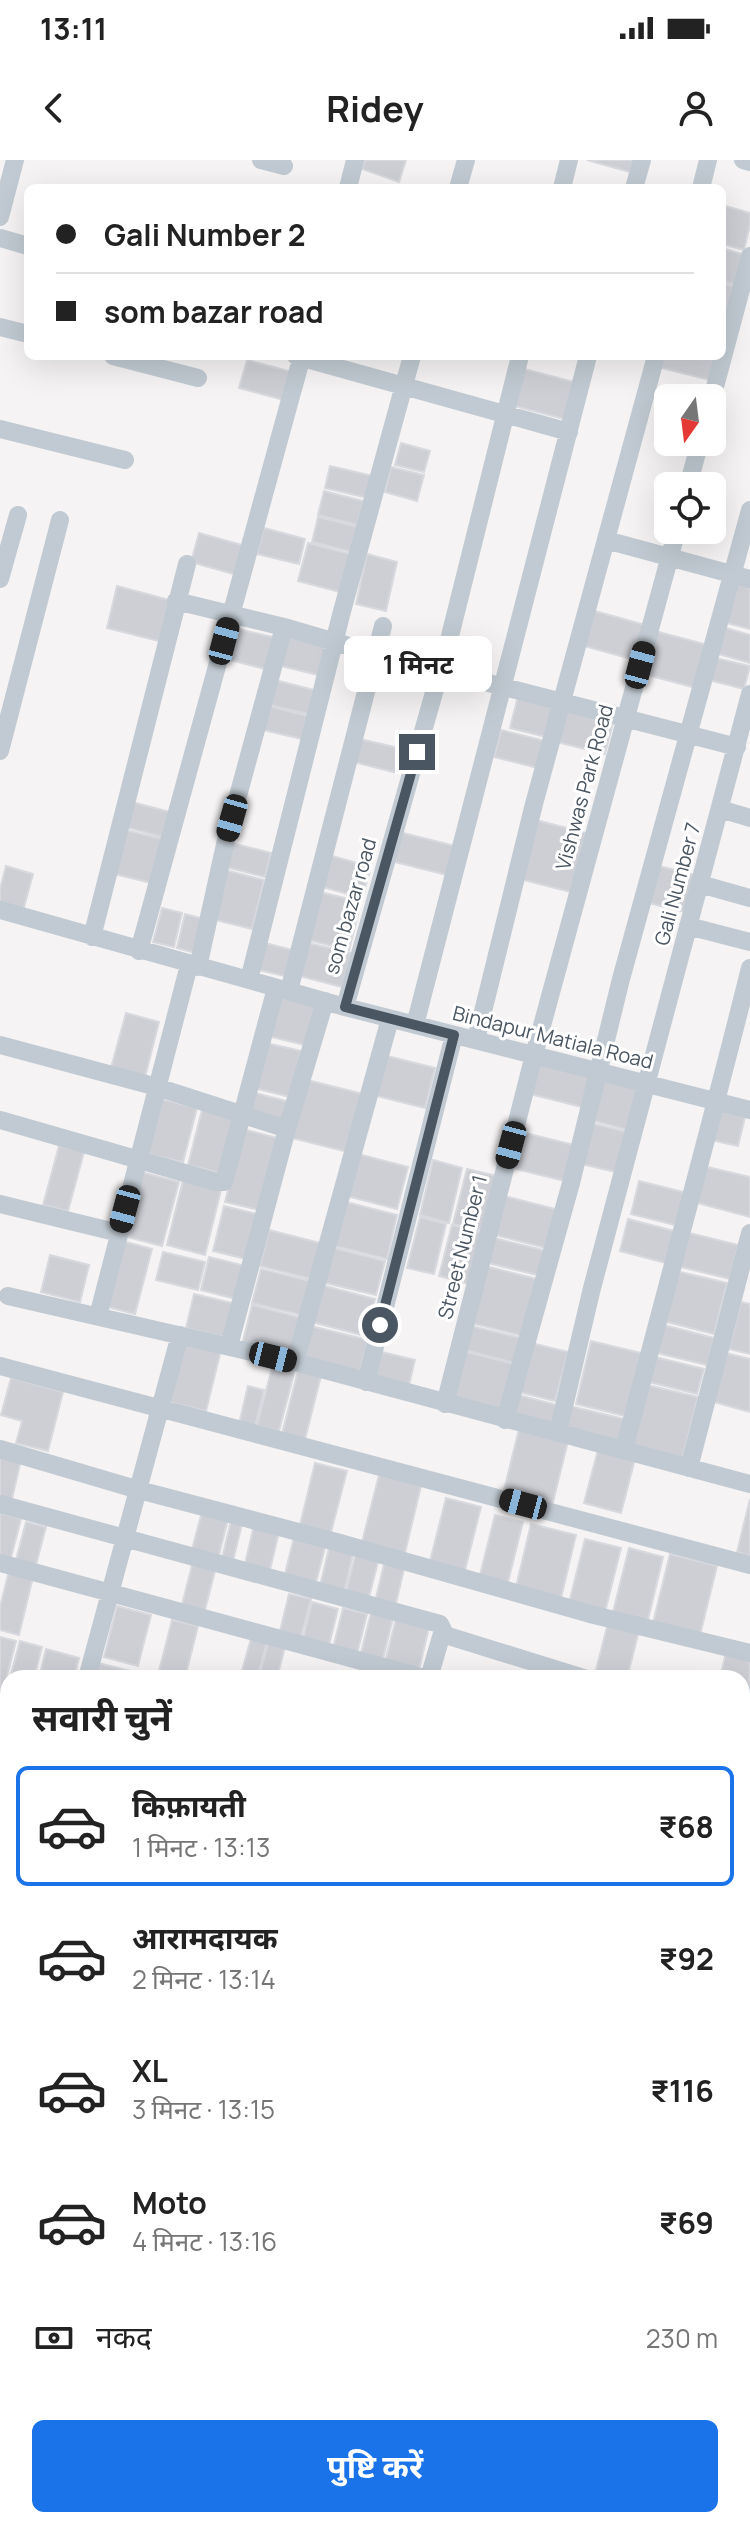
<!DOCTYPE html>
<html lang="hi">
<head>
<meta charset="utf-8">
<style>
  :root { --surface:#fff; --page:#f2f2f2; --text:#222; --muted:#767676; --line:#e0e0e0; --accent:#1a73e8 }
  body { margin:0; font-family:Manrope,"Noto Sans Devanagari",sans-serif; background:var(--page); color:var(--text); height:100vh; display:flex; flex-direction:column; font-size:30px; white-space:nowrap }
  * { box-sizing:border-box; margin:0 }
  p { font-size:26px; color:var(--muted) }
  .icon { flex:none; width:44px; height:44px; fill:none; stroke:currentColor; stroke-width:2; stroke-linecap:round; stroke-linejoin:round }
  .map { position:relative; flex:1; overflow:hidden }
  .side { position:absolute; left:0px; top:1510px; width:750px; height:858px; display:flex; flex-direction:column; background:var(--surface); border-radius:24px 24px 0 0; box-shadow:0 8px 32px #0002 }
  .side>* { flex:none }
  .banner { position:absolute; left:24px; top:24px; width:702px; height:176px; border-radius:12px; box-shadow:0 8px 32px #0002; display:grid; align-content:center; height:176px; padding:0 32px; background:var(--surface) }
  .needle { width:52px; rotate:194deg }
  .fabs { position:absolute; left:654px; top:224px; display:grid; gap:16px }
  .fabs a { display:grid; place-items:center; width:72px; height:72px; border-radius:12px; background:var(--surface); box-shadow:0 8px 32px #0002; font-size:40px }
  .end { position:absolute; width:36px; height:36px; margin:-18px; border:10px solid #4a5661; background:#fff; box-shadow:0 0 0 4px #fff }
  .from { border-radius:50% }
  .bubble { position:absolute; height:56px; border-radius:12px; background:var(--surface); box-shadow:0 8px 32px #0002; font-size:26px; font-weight:700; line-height:56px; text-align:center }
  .car { position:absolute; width:24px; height:48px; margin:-24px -12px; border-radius:10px; box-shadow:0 0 6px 2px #0007; background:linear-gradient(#222 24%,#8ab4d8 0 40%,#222 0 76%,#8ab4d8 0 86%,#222 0) }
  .banner b { display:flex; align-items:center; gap:28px; height:76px; font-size:30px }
  .banner b+b { border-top:2px solid var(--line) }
  .banner i { width:20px; height:20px; background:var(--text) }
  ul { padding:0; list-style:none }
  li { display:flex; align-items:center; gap:24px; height:120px; margin:0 16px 12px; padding:0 16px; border:4px solid transparent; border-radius:12px }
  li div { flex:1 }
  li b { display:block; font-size:30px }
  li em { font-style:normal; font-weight:700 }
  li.active { border-color:var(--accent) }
  li>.icon { width:72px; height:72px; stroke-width:1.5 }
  h2 { padding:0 32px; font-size:36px; line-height:96px }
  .pay { display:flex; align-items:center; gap:20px; height:88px; padding:0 32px; font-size:30px }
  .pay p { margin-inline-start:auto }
  .button { display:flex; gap:16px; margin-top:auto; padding:16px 32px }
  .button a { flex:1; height:92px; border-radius:12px; background:var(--accent); color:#fff; font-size:32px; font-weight:700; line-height:92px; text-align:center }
  .status { display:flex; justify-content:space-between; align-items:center; height:56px; padding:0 40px; background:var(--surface); direction:ltr }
  .status svg { height:22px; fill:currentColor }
  header { display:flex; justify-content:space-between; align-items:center; height:104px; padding:0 32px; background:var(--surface); font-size:36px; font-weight:700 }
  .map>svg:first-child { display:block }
</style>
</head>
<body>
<div class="status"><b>13:11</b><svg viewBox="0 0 49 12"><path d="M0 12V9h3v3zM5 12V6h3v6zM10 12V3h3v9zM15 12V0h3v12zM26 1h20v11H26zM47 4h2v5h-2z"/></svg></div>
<header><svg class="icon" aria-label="back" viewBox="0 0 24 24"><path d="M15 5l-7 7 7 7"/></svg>Ridey<svg class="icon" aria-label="person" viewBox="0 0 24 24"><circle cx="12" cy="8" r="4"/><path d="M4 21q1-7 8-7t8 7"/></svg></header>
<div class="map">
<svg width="750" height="2367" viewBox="0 0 750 2367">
  <rect width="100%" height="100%" fill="#f5f3f3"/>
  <!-- building -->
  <path fill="#cdcfd5" stroke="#d7d9de" stroke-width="2" d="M365,0H406L399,22L362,9Z
    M587,0H634L630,12Z
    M722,45L750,53V65L744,90L722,84Z
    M722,88L745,95L736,125L722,121Z
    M722,123L737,127L729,159L722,157Z
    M661,196H717L710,220L658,207Z
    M247,200L292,212L284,240L239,228Z
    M524,209L574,222L564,259L515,246Z
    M401,283L430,291L424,312L395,305Z
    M330,306L373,316L368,338L325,328Z
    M391,307L424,315L417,341L385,332Z
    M324,331L363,341L357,365L318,355Z
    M318,357L358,367L352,392L312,382Z
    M264,368L305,379L299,404L257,394Z
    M199,373L245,386L237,415L191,402Z
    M308,383L350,394L340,432L298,421Z
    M367,394L397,402L386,451L356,444Z
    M736,418L750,422V469L723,462Z
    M117,426L173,441L163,482L107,468Z
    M591,450L645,465L635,500L581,485Z
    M723,467L750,475V503L715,493Z
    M238,469L277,478L269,510L230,500Z
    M651,470L708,485L696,528L640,513Z
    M284,476L325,486L318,515L277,505Z
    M711,497L750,506L744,529L705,519Z
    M271,519L314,530L308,554L265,544Z
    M518,536L558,546L550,578L510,568Z
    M265,545L308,556L302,579L259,569Z
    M561,549L613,562L605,594L553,581Z
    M501,570L545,581L538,608L494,597Z
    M360,579L403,589L397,613L354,602Z
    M128,641L170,652L163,677L121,666Z
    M532,659L586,673L571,732L516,718Z
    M121,669L163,679L152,723L110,713Z
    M399,672L455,686L447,715L391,701Z
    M228,682L271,693L265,717L222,706Z
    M325,694L371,707L362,738L316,725Z
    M655,705L695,715L685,752L645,742Z
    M6,706L33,714L23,751L0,745V729Z
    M225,710L264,720L252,769L212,759Z
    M316,731L361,742L349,790L304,779Z
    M162,748L182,753L174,787L153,782Z
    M185,754L204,759L196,793L177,788Z
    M304,782L351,793L342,827L296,815Z
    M265,783L296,791L290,817L258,810Z
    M278,836L319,846L309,886L268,876Z
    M126,853L159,862L145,917L111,908Z
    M266,883L301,891L290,937L254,928Z
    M379,894L435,908L425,948L369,934Z
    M538,899L595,913L586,948L530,934Z
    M598,914L640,925L628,970L587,959Z
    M307,920L363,934L348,992L292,978Z
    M255,933L290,942L284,964L250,953Z
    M161,939L197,948L183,1002L148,994Z
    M202,950L238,959L224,1014L188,1005Z
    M718,950L745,957L738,986L711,980Z
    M587,962L627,972L616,1012L577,1003Z
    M243,969L277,978L259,1050L225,1042Z
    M521,972L578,986L569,1022L512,1008Z
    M59,986L84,992L68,1051L43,1045Z
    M354,993L408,1007L397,1049L343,1035Z
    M433,1000L462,1008L449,1063L420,1055Z
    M703,1006L750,1017V1057L694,1042Z
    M467,1009L497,1016L484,1071L453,1064Z
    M141,1012L179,1022L162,1086L124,1076Z
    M183,1020L221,1030L205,1095L167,1085Z
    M639,1021L691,1034L683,1067L631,1054Z
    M504,1036L559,1050L550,1089L495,1075Z
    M342,1041L397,1055L387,1099L331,1085Z
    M224,1046L261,1055L250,1100L213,1091Z
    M420,1057L446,1064L434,1114L407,1108Z
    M628,1059L678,1072L670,1104L620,1091Z
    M452,1065L482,1073L469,1124L439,1116Z
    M269,1070L324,1084L315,1120L260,1106Z
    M685,1072L738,1085L730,1119L677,1106Z
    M490,1077L547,1091L541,1116L484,1102Z
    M122,1081L152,1089L135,1154L104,1146Z
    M330,1087L385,1101L376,1135L321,1122Z
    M163,1092L205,1102L198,1130L156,1120Z
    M50,1095L89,1105L80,1142L41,1132Z
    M209,1097L249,1107L240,1140L201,1130Z
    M481,1105L537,1119L523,1176L467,1162Z
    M261,1109L314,1122L305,1156L252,1143Z
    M672,1110L727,1123L714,1174L659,1160Z
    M317,1124L375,1139L365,1176L308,1161Z
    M194,1134L236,1144L228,1178L186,1168Z
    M741,1142L750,1144V1194L729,1189Z
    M252,1145L302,1158L292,1198L242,1185Z
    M660,1164L714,1178L707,1205L653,1192Z
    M307,1165L368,1180L359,1214L299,1199Z
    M467,1165L521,1178L515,1203L461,1189Z
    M184,1176L222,1186L206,1251L168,1242Z
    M591,1181L645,1194L629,1257L576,1244Z
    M527,1182L568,1192L555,1241L515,1231Z
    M463,1191L514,1204L501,1256L450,1244Z
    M382,1192L415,1200L408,1229L374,1221Z
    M726,1193L750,1199V1252L714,1242Z
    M651,1196L704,1209L697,1234L645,1221Z
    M274,1200L296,1206L279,1271L257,1266Z
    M299,1207L322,1212L305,1279L282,1274Z
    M11,1218L63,1232L48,1291L16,1283L22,1261L1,1255Z
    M643,1224L698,1237L681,1304L626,1291Z
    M248,1226L264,1230L255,1267L239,1264Z
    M514,1234L557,1245L552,1267L508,1257Z
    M570,1246L628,1260L622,1287L563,1272Z
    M520,1265L569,1277L552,1346L503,1334Z
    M599,1286L636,1295L621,1353L584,1343Z
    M0,1294L21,1300L11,1343L0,1340Z
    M315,1303L347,1311L330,1376L299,1369Z
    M379,1315L421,1326L404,1397L361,1386Z
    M446,1338L481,1347L463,1418L428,1409Z
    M750,1339V1396L737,1392Z
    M202,1352L228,1359L218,1399L191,1393Z
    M0,1353L21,1359L10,1401L0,1399Z
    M495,1355L523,1362L507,1426L479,1419Z
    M232,1357L243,1360L232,1405L221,1402Z
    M26,1362L46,1367L36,1405L16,1400Z
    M531,1364L576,1375L561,1438L516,1427Z
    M254,1365L279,1372L269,1414L244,1408Z
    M295,1373L327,1380L315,1426L284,1418Z
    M585,1379L621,1388L604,1456L568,1447Z
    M330,1384L354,1390L344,1432L320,1426Z
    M629,1388L663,1397L647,1464L612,1456Z
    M356,1393L379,1398L368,1441L345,1435Z
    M670,1394L717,1406L699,1479L652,1467Z
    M385,1400L405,1405L395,1447L375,1442Z
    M193,1401L216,1407L204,1454L181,1449Z
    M9,1411L33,1417L19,1475L0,1470V1447Z
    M289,1434L311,1439L300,1481L279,1475Z
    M312,1442L338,1449L328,1489L302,1483Z
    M117,1446L151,1455L138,1506L104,1497Z
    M343,1448L367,1454L357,1494L333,1488Z
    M371,1453L393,1458L383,1499L361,1493Z
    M396,1459L429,1467L419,1510L385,1502Z
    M609,1459L640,1467L627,1518L595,1514Z
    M172,1460L198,1466L185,1518L159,1511Z
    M252,1475L268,1479L257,1518H240Z
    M0,1477L16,1481L2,1535L0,1534Z
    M269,1478L286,1483L277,1518H259Z
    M20,1481L42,1487L34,1518H10Z
    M727,1488L750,1493L749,1527L742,1525V1518H720Z
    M46,1489L79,1498L74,1518H39Z
    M98,1503L155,1517V1518H94Z
    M742,1579L750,1581V1639L742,1637Z
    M742,1777L750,1779L749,1831L742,1830Z
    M0,1914L8,1916V1942L0,1940Z
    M742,1921L750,1923V1969L742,1967Z
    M0,1966L8,1968V1991L0,1989Z
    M742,1970L750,1972L748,2037L742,2035Z
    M0,1993L8,1995V2017L0,2015Z
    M0,2020L8,2022V2048L0,2046Z
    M0,2050L8,2052V2069L0,2101Z
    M8,2174V2214L0,2212Z
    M742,2188L750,2190V2230L742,2228Z
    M4,2288L8,2289V2351L0,2349V2306Z
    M76,2360H108L106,2367H75Z
    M127,2360H191L189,2367L154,2364L153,2367H125Z
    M467,2360H504L502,2367H465Z
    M528,2360H551L567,2364V2367H526Z
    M671,2360H721L720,2367H669Z"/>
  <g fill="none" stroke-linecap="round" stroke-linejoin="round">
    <!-- street -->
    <path stroke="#c1cad2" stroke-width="18" d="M261,0L284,6
      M743,0L750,2
      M348,28L355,0
      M458,28L466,0
      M562,28L569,0
      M634,28L642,0
      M701,28L708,0
      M0,57L15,0
      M0,78L28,86
      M0,167L28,174
      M113,196L198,218
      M296,196L569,272
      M712,238L750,96
      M0,269L125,300
      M688,326L700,282
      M606,380L750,419
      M0,419L18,355
      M176,441L284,467L376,494L737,587
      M0,591L60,360
      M720,649L750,658
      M700,724L750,738
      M0,750L345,847L750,950
      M688,766L750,782
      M92,777L187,404
      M139,791L302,196
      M198,807L226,680L284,467
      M249,820L341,455L412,196
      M289,831L383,466
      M345,847L450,476L520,196
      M415,865L588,196
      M476,880L534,644L656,196
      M0,885L157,927L287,969
      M0,960L216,1022H224L276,828
      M0,1044L119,1073
      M8,1136L295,1202L750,1324
      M98,1156L189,805
      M229,1186L287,969L325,841
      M295,1202L390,859
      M0,1206L750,1405
      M366,1222L454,875
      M445,1244L534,895L677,370
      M505,1260L571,1023L621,819L750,350
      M558,1272L592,1128L750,534
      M0,1289L139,1330L340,1383L594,1455L750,1493
      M624,1290C666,1129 710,969 750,808
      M689,1308L750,1073
      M0,1344L440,1464L443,1470L429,1518
      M0,1403L424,1518
      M442,1474L584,1518
      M87,1518L180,1175
      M742,1532L750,1534
      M0,1538L8,1540
      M742,1640L750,1643
      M0,1646L5,1627
      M742,1692L750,1694
      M742,1840L750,1842
      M0,1890L8,1861
      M742,1912L750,1914
      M0,2127L8,2090
      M0,2162L8,2164
      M0,2220L8,2222
      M0,2285L8,2287
      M8,2360L36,2367
      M574,2360L599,2367
      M742,2360L750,2329
      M119,2367L120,2360
      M516,2367L518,2360"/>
  </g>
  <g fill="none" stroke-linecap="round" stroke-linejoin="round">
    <!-- route -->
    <path stroke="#4a5661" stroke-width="10" d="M380,1165L454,875L345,847L417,592"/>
  </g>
  <g text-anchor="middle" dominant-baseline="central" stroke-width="6" stroke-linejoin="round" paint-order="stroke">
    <!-- street labels -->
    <g font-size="20" fill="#4a5661" stroke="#fff">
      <text transform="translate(584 627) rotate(-75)">Vishwas Park Road</text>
      <text transform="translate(677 724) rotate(-75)">Gali Number 7</text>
      <text transform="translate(350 746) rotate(-74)">som bazar road</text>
      <text transform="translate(553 877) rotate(14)">Bindapur Matiala Road</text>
      <text transform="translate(462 1087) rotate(-76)">Street Number 1</text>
    </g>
  </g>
</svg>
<div class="fabs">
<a><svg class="needle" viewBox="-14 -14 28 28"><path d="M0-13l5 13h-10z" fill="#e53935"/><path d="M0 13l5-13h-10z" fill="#767676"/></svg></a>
<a><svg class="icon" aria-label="locate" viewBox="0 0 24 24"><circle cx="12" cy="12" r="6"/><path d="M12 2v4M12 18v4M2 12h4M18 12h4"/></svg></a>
</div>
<i class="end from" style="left:380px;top:1165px"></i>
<i class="end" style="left:417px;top:592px"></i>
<div class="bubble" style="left:344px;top:476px;width:148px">1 मिनट</div>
<i class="car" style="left:224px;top:481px;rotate:15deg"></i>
<i class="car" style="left:640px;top:505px;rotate:15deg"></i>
<i class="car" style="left:232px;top:658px;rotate:196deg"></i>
<i class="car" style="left:511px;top:985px;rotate:195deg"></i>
<i class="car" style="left:125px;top:1049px;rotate:195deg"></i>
<i class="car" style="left:273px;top:1197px;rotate:104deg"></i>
<i class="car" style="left:523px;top:1344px;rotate:285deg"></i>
<div class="banner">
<b><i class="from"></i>Gali Number 2</b>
<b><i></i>som bazar road</b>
</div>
<section class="side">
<h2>सवारी चुनें</h2>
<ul>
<li class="active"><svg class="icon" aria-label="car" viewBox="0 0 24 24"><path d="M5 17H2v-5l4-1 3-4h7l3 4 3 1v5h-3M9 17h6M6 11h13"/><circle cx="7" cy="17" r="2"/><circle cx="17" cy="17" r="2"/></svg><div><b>किफ़ायती</b><p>1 मिनट · 13:13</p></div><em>₹68</em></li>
<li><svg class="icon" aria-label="car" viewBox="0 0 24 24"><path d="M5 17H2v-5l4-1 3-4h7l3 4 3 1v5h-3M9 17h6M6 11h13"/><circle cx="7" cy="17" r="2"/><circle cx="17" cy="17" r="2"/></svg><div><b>आरामदायक</b><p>2 मिनट · 13:14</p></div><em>₹92</em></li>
<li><svg class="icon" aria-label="car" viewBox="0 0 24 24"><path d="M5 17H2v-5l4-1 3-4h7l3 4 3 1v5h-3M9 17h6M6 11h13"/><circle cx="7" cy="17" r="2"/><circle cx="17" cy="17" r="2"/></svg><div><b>XL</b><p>3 मिनट · 13:15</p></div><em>₹116</em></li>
<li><svg class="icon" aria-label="car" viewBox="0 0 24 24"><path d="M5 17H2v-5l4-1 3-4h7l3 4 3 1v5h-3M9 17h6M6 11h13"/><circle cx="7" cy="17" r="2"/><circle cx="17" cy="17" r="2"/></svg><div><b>Moto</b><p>4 मिनट · 13:16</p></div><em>₹69</em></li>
</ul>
<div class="pay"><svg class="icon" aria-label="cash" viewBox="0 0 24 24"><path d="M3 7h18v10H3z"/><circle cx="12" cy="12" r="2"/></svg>नकद<p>230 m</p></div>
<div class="button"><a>पुष्टि करें</a></div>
</section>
</div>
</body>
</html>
